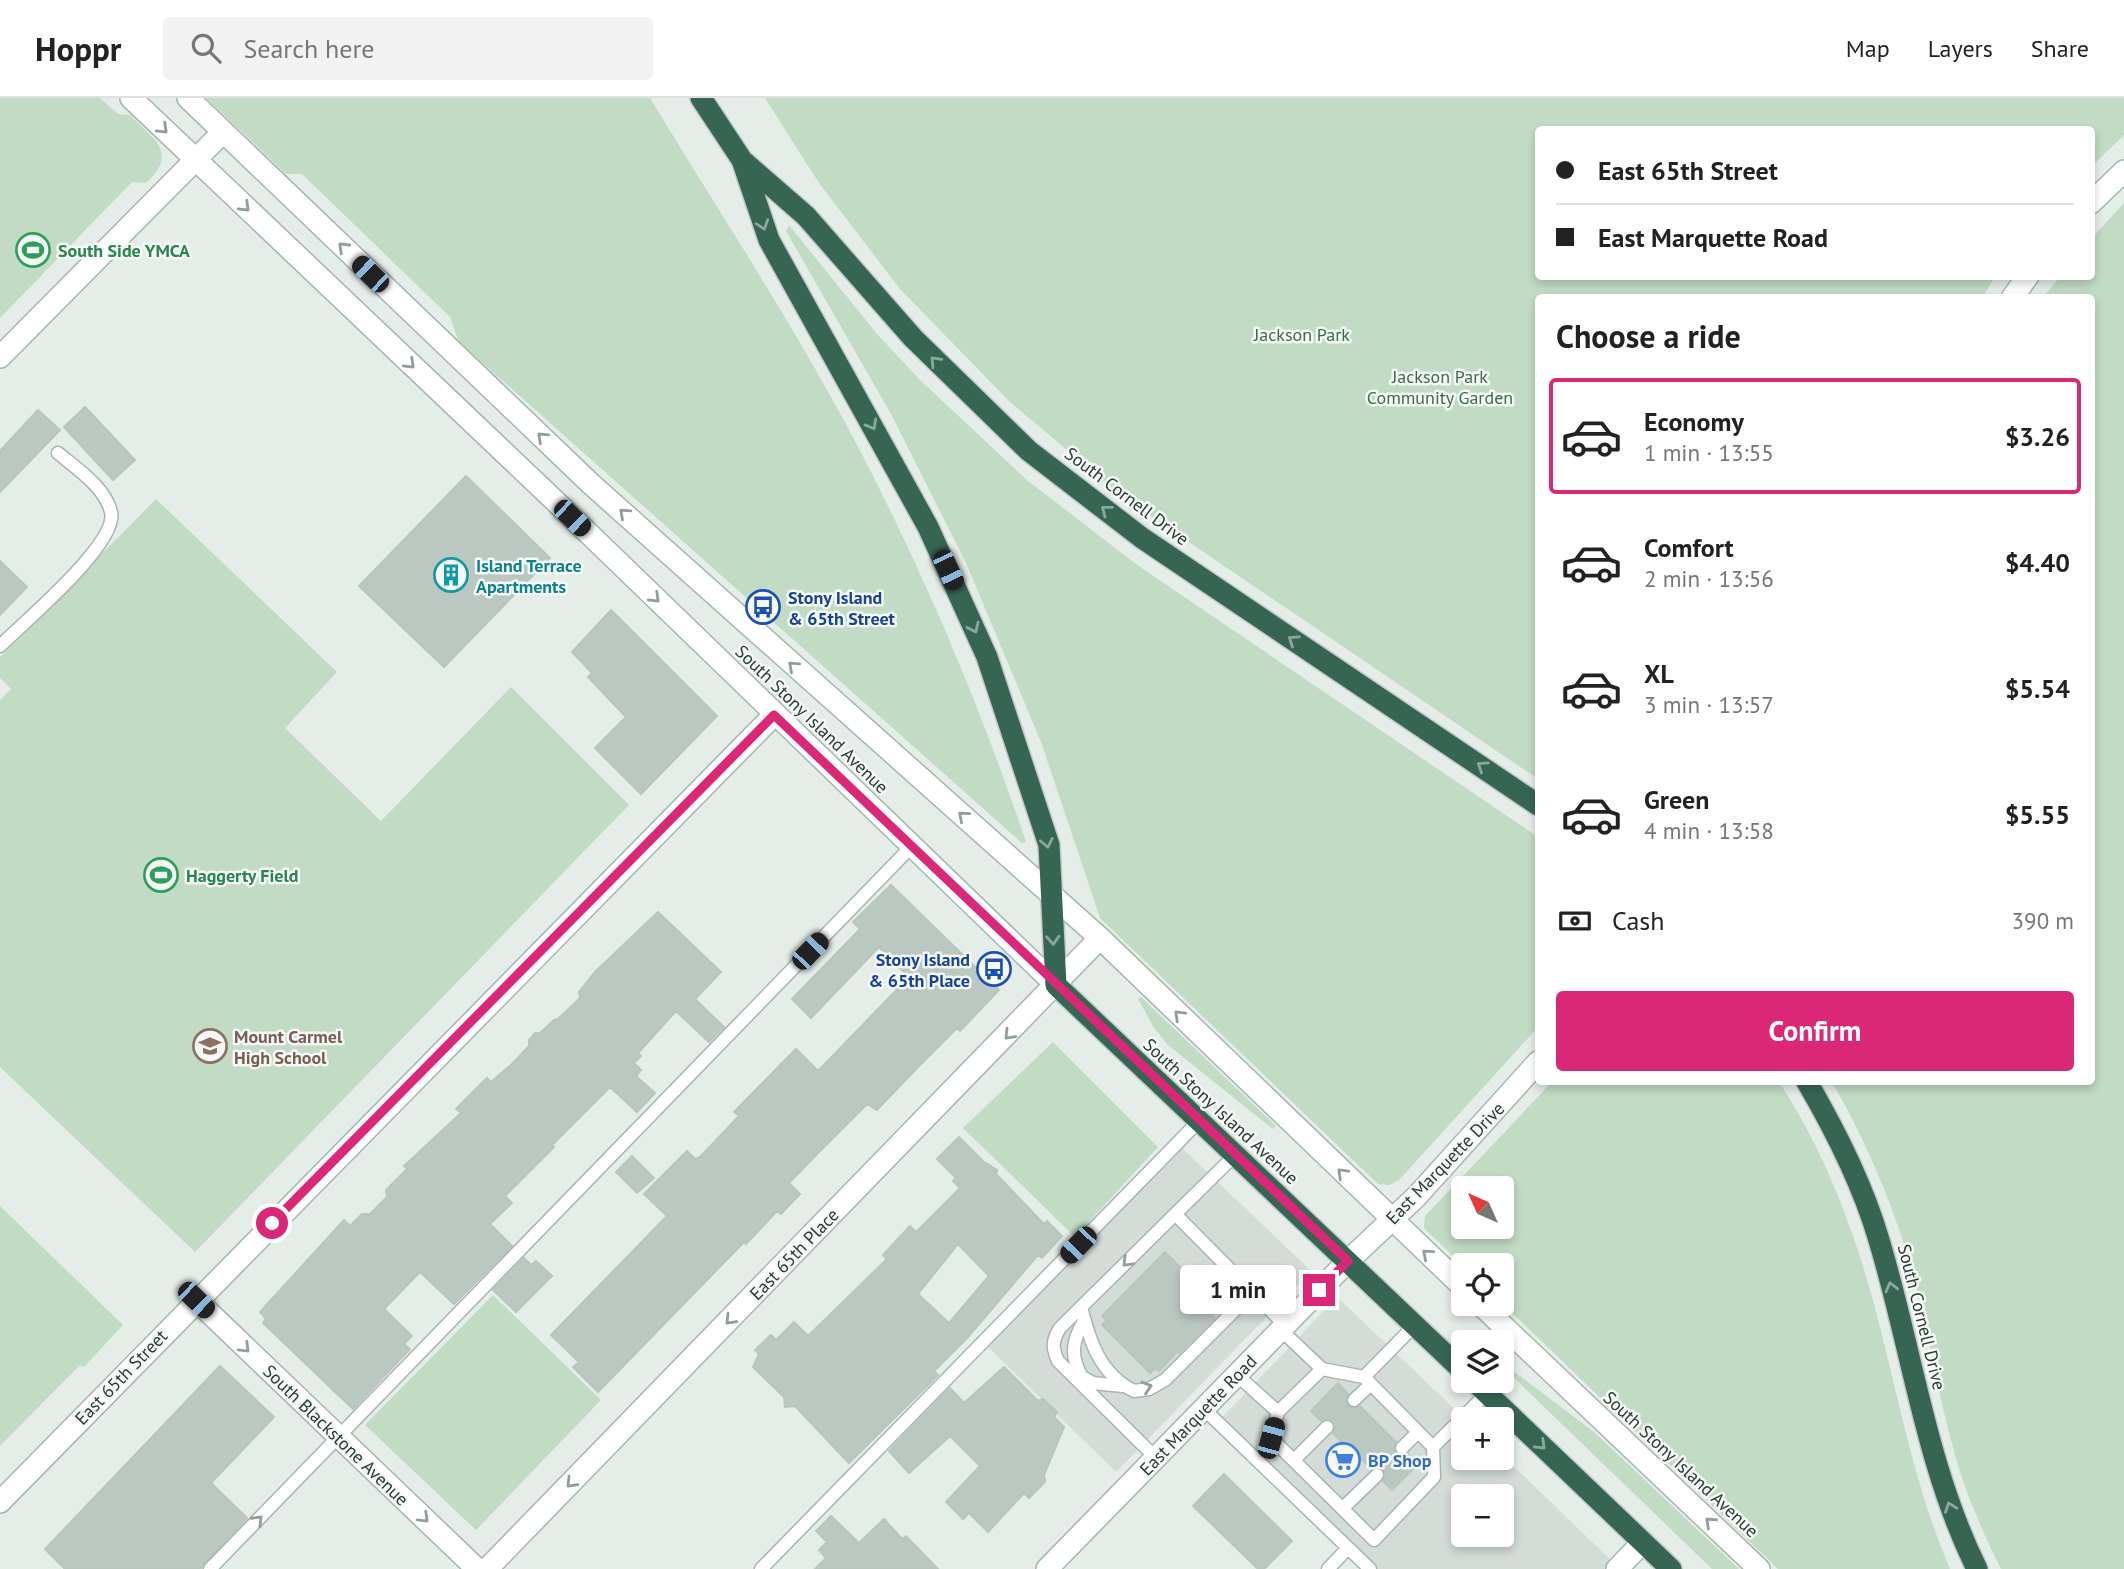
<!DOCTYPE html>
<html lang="en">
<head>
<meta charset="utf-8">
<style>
  :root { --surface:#fff; --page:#f2f2f2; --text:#222; --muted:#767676; --line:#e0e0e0; --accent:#db2777 }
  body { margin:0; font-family:"PT Sans",sans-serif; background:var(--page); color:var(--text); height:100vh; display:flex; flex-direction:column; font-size:26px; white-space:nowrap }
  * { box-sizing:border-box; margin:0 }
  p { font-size:23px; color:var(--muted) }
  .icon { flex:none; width:38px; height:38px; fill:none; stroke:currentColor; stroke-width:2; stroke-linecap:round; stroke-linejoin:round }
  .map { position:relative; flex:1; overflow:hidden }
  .side { position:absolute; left:1535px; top:196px; width:560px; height:791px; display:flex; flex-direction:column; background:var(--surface); border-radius:7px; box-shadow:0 4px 10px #0003 }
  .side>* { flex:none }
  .top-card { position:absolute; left:1535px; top:28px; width:560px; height:154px; border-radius:7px; box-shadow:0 4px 10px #0003; display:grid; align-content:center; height:154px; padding:0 21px; background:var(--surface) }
  .needle { width:46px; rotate:315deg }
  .tools { position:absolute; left:1451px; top:1078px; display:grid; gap:14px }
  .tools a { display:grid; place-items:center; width:63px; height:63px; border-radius:7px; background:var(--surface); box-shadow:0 4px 10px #0003; font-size:35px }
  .end { position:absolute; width:32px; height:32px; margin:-16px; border:9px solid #db2777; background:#fff; box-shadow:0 0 0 4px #fff }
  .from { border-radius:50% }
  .bubble { position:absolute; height:49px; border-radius:7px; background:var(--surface); box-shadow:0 4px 10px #0003; font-size:23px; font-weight:700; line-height:49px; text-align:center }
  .car { position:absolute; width:21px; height:42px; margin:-21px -10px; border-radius:9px; box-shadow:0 0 5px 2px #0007; background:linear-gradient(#222 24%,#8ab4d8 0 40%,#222 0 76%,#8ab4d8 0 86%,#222 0) }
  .top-card b { display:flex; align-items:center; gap:24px; height:66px; font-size:26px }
  .top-card b+b { border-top:2px solid var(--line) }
  .top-card i { width:18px; height:18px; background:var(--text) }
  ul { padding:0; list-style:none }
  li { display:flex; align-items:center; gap:21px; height:116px; margin:0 14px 10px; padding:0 7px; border:4px solid transparent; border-radius:7px }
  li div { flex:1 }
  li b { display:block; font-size:26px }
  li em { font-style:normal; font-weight:700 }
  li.current { border-color:var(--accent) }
  li>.icon { width:63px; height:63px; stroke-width:1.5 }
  h2 { padding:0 21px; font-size:32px; line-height:84px }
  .pay { display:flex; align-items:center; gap:18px; height:77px; padding:0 21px; font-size:26px }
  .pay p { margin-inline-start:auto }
  .cta { display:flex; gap:14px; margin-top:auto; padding:14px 21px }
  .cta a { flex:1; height:80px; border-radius:7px; background:var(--accent); color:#fff; font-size:28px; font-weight:700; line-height:80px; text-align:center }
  header { display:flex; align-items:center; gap:42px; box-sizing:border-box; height:98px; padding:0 35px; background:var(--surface); border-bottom:2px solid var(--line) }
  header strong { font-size:33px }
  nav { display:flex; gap:38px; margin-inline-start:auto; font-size:24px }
  .search { width:490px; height:63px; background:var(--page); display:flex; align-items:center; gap:18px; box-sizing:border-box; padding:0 24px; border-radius:7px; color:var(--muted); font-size:26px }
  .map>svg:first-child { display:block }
</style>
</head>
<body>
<header>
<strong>Hoppr</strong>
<div class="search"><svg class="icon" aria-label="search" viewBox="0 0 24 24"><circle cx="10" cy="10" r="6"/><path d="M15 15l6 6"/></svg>Search here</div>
<nav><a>Map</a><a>Layers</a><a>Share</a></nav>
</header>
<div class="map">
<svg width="2124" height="1471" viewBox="0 0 2124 1471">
  <rect width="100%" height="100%" fill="#e5ede8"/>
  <!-- built -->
  <path fill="#d4dcd7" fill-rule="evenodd" d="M1177,1045L1311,1173L1116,1374L983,1244Z
    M1337,1199L1465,1321L1463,1360H1502V1357L1620,1471H1370L1218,1324ZM1463,1398H1502V1437H1463Z"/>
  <!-- green -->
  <path fill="#c1dbc4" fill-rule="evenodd" d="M0,0H100L118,16L130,17C154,42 179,54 146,85L132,84L0,220Z
    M206,0H650C719,114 794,227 856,345C923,473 980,607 1026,744L1022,745L459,244L450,219L302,76H286Z
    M765,0H2124V37L2091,69V32H1538V178L1995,179L1982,200H1538V681L1124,400L1010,304L900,191L819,85Z
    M2124,105V1471H2001C1983,1435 1966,1396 1955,1357C1937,1294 1928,1228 1910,1165C1891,1102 1865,1041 1832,984H2091V200L2043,199L2060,179L2091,178V141Z
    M789,127L877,236L920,282L1028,383L1140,469L1538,739V929L1399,1082L1389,1087L1378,1086L1100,820L1041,644L966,465L891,316L786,133Z
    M156,401L337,574L285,630L381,723L511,589L629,707L195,1154L0,969V602L11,591L0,580V559Z
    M1141,899L1276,1028L1273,1031L1168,947L1154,930L1138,901Z
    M1053,944L1158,1049L1075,1139L963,1030Z
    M1552,984H1779C1816,1040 1843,1104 1863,1168C1894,1269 1908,1373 1950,1471H1778L1502,1205V1167L1463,1168L1424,1130L1425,1118ZM1463,1090H1502V1129H1463Z
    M0,1108L123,1227L84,1269L80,1267L0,1348Z
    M493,1197L601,1302L476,1432L365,1327Z
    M1512,1272L1594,1334L1739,1471H1712L1508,1274Z"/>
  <!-- building -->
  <path fill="#bbc7c1" stroke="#b8c6be" stroke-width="2" fill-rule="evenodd" d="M85,309L135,362L113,382L64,329Z
    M38,312L60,332L0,394V353Z
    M466,378L550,460L444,569L359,488Z
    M0,463L27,489L0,517Z
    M611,512L717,618L641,696L595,650L626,619L588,579L592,575L572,554Z
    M891,787L999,892L960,933L957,930L919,968L877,1012L867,1006L819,1054L789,1085L800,1096L781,1116L777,1113L746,1146L744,1144L598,1294L573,1269L579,1264L551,1237L667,1118L644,1096L687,1053L695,1061L700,1059L739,1018L734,1014L796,951L818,973L909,879L879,849L811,920L792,901L860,831L853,824Z
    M658,814L721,874L695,901L724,929L709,944L676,913L638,955L641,958L634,965L641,972L636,978L655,995L637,1014L610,989L552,1047L554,1049L505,1098L512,1105L490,1126L512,1148L454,1206L420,1174L384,1211L412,1238L404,1246L410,1251L353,1311L263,1225L266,1221L260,1214L344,1122L350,1128L362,1116H370L387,1099L386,1092L407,1071L404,1068L461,1015L456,1011L487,980L491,984L511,967L529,948V942L535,935H540L554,922L558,921L580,900L579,894L595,874Z
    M959,1039L984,1064L997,1072L996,1076L1044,1126L1047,1123L1062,1138L1042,1160L1038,1157L968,1239L934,1273L938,1277L849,1365L795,1308L785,1309L784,1299L753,1269L759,1256L755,1252L771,1237L776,1242L794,1224L808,1238L887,1161L883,1157L910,1128L916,1134L960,1090L953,1083L956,1080L937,1061ZM958,1146L989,1178L949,1225L918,1196Z
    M632,1058L654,1080L637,1095L616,1074Z
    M1165,1154L1220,1209L1212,1218L1215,1220L1179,1255L1178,1253L1159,1273L1155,1270L1150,1275L1102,1227L1107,1222L1102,1218Z
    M524,1160L531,1167L536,1163L552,1178L516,1214L493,1192Z
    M220,1268L274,1319L211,1385L247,1420L200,1471H65L45,1451Z
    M1004,1269L1038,1303L1043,1301L1057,1314L1054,1319L1064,1329L1044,1377L1045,1384L1029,1400L1024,1395L988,1434L969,1415L963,1421L946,1404L980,1368L950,1338L909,1375L889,1353L950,1290L964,1305Z
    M1338,1285L1348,1296L1345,1303L1348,1308H1360L1396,1344L1393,1352L1396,1357L1408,1356L1418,1366L1392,1392L1383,1383L1386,1376L1380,1369L1371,1371L1360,1359L1344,1375L1329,1360L1343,1345L1333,1335L1336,1327L1333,1322L1321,1323L1311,1313Z
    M1224,1376L1292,1443L1264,1471H1258L1193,1408Z
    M831,1418L859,1445L884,1421L902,1441L906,1438L938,1471H815L826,1460L819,1452L827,1444L816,1433Z"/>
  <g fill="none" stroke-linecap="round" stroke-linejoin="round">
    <!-- lane casing -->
    <g stroke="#a8b5ae" stroke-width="15">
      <path id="lane" d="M0,548C23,525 119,445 111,414C105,389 77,371 58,355
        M1175,1116L1285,1227
        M1081,1209C1090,1244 1100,1276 1134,1293L1149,1291L1165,1282L1253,1194
        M1084,1223C1072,1243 1070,1258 1082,1279L1093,1285L1123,1288
        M1415,1227L1364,1279L1322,1271L1278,1314L1271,1340L1374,1442L1434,1379L1433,1349L1487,1295
        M1281,1232L1322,1271
        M1237,1277L1278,1314
        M1364,1279L1433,1349
        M1354,1302L1371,1286
        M1204,1311L1370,1471
        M1402,1350L1418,1334
        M1156,1360L1058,1263C1052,1250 1052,1242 1060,1230L1235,1057
        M1294,1362L1327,1329
        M1343,1410L1377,1377
        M210,1471L911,749
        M761,1471L1199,1023
        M1328,1471L1348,1450"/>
    </g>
    <!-- street casing -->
    <g stroke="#a8b5ae" stroke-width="24">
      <path id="street" d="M0,259L223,34
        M196,1202L477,1471
        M0,1404L774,617
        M487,1471L1100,840
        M1617,1471L1643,1444"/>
    </g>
    <!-- secondary casing -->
    <g stroke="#a5b7ae" stroke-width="24">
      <path id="secondary" d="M131,0L553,401L1056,887
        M188,0L591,386L1100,840L1463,1189
        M2091,105L2124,73
        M2012,200L2028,178
        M1480,1206L1759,1471
        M1047,1471L1348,1163L1416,1099L1538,964"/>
    </g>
    <!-- highway casing -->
    <g stroke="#c2c9c6" stroke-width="24">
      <path id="highway" d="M701,0L742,62L769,142L928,429L987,559L1049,747L1056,887L1463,1273
        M744,64L806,118L913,240L1029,353L1142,440L1538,707
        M1807,984C1835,1032 1862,1085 1878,1139C1912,1250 1925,1366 1977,1471
        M1474,1283L1671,1471"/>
    </g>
    <!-- lane -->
    <use href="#lane" stroke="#fff" stroke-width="12"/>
    <!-- street -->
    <use href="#street" stroke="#fff" stroke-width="21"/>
    <!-- secondary -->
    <use href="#secondary" stroke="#fff" stroke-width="21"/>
    <!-- highway -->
    <use href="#highway" stroke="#366554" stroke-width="21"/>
  </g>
  <!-- one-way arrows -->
  <defs><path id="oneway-chevron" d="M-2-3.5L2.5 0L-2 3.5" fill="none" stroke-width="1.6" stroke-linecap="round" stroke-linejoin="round" transform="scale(1.75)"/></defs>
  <g stroke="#929e99">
    <use href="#oneway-chevron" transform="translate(163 31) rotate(44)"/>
    <use href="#oneway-chevron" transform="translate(245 109) rotate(44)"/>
    <use href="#oneway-chevron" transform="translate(343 149) rotate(-136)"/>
    <use href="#oneway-chevron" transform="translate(410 266) rotate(44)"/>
    <use href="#oneway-chevron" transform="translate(542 339) rotate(-137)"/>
    <use href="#oneway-chevron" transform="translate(624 415) rotate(-138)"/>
    <use href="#oneway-chevron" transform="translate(655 500) rotate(44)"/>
    <use href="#oneway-chevron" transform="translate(793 568) rotate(-138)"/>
    <use href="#oneway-chevron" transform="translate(963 718) rotate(-139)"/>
    <use href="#oneway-chevron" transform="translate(1179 917) rotate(-136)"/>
    <use href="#oneway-chevron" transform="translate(1009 937) rotate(134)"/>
    <use href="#oneway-chevron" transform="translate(1342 1075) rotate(-136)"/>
    <use href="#oneway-chevron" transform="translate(1427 1156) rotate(-139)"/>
    <use href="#oneway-chevron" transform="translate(1127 1164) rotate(135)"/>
    <use href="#oneway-chevron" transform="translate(730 1222) rotate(134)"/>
    <use href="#oneway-chevron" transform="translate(245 1250) rotate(44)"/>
    <use href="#oneway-chevron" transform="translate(1147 1289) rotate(-18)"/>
    <use href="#oneway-chevron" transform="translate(571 1385) rotate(134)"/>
    <use href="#oneway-chevron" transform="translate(424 1420) rotate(44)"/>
    <use href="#oneway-chevron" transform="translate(258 1422) rotate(-46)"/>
    <use href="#oneway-chevron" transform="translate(1710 1424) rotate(-137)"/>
  </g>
  <g stroke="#8ca89d">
    <use href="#oneway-chevron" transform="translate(763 127) rotate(71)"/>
    <use href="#oneway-chevron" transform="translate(935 263) rotate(-134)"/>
    <use href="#oneway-chevron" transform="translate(872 327) rotate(61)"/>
    <use href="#oneway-chevron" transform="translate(1106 412) rotate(-142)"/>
    <use href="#oneway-chevron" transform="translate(974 530) rotate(65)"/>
    <use href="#oneway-chevron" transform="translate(1293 542) rotate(-146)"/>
    <use href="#oneway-chevron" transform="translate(1482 668) rotate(-146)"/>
    <use href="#oneway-chevron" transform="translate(1047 745) rotate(79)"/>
    <use href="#oneway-chevron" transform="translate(1053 842) rotate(87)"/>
    <use href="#oneway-chevron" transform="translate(1891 1189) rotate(-104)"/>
    <use href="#oneway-chevron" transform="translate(1541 1347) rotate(44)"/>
    <use href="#oneway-chevron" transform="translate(1950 1409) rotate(-110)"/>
  </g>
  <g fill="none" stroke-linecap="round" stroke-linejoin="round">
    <!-- route -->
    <path stroke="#db2777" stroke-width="9" d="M272,1125L774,617L1348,1163L1319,1192"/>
  </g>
  <!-- icons -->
  <defs>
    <g id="stadium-ring" transform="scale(1.75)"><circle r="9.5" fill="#f6f9f7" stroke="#2e9e5b" stroke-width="1.5"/><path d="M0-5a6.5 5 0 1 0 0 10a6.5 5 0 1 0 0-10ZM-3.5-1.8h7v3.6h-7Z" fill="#2e9e5b"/></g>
    <g id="building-ring" transform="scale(1.75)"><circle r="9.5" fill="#f6f9f7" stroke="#0f9aa8" stroke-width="1.5"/><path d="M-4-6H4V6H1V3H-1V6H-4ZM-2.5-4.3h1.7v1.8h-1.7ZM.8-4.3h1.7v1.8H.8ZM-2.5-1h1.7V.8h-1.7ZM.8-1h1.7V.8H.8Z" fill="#0f9aa8"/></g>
    <g id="bus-ring" transform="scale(1.75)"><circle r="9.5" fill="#f6f9f7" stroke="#1a4fb4" stroke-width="1.5"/><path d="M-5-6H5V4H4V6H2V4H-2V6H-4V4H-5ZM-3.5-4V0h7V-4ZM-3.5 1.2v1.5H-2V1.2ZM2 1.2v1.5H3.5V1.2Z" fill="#1a4fb4"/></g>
    <g id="school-ring" transform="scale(1.75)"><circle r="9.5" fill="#f6f9f7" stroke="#8d6e63" stroke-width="1.5"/><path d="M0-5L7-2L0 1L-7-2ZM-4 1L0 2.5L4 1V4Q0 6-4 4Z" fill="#8d6e63"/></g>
    <g id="supermarket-ring" transform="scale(1.75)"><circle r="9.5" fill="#f6f9f7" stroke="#3f7fe0" stroke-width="1.5"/><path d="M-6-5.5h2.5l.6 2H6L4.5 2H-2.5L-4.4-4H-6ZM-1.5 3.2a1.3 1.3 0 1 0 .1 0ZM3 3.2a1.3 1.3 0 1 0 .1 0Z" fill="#3f7fe0"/></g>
  </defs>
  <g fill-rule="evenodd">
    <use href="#stadium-ring" x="33" y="152"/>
    <use href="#building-ring" x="451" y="477"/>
    <use href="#bus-ring" x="763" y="509"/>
    <use href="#stadium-ring" x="161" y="777"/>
    <use href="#bus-ring" x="994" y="871"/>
    <use href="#school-ring" x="210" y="948"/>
    <use href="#supermarket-ring" x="1343" y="1362"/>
  </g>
  <g text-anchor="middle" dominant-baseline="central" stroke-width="5" stroke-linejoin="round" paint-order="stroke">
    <!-- leisure labels -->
    <g font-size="18" font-weight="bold" fill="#27864d" stroke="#f6f9f7" text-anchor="start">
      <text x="58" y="152">South Side YMCA</text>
      <text x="186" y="777">Haggerty Field</text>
    </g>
    <!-- park labels -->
    <g font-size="18" fill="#356f43" stroke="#f6f9f7">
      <text x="1302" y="236">Jackson Park</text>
      <text x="1440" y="278">Jackson Park<tspan x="1440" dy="21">Community Garden</tspan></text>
    </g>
    <!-- street labels -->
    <g font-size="18" fill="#263d33" stroke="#f6f9f7">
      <text transform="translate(1127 398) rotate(37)">South Cornell Drive</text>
      <text transform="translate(812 621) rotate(44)">South Stony Island Avenue</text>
      <text transform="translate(1221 1013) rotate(43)">South Stony Island Avenue</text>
      <text transform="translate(1445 1065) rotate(-46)">East Marquette Drive</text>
      <text transform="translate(794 1156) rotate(-46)">East 65th Place</text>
      <text transform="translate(1922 1219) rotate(76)">South Cornell Drive</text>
      <text transform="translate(121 1279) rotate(-46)">East 65th Street</text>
      <text transform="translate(1198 1317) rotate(-46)">East Marquette Road</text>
      <text transform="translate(336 1337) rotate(44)">South Blackstone Avenue</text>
      <text transform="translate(1681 1366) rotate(43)">South Stony Island Avenue</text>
    </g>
    <!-- culture labels -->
    <g font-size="18" font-weight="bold" fill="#0d838f" stroke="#f6f9f7" text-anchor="start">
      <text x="476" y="467">Island Terrace<tspan x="476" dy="21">Apartments</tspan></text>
    </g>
    <!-- transit labels -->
    <g font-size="18" font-weight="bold" fill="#164399" stroke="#f6f9f7" text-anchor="start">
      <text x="788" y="499">Stony Island<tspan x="788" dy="21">&amp; 65th Street</tspan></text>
      <text x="970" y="861" text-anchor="end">Stony Island<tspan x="970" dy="21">&amp; 65th Place</tspan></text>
    </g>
    <!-- education labels -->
    <g font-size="18" font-weight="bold" fill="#785e54" stroke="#f6f9f7" text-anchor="start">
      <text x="234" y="938">Mount Carmel<tspan x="234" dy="21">High School</tspan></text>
    </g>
    <!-- shop labels -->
    <g font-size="18" font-weight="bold" fill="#366cbe" stroke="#f6f9f7" text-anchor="start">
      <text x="1368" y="1362">BP Shop</text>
    </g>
  </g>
</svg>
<div class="tools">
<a><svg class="needle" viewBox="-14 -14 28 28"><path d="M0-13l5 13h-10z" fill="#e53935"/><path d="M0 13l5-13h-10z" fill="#767676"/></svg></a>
<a><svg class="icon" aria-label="locate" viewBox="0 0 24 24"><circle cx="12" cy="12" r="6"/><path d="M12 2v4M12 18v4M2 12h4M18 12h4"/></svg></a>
<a><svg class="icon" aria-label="layers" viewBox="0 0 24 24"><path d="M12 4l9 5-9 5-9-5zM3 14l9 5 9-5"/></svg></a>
<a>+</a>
<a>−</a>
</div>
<i class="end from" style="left:272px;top:1125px"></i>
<i class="end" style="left:1319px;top:1192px"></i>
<div class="bubble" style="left:1180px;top:1167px;width:116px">1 min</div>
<i class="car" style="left:370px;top:176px;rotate:314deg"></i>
<i class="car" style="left:572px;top:420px;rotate:134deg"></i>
<i class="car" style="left:948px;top:472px;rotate:155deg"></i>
<i class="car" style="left:810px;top:853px;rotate:44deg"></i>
<i class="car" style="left:1078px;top:1147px;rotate:224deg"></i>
<i class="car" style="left:196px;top:1202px;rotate:134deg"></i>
<i class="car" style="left:1271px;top:1340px;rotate:15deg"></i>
<div class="top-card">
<b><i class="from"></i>East 65th Street</b>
<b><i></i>East Marquette Road</b>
</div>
<section class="side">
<h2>Choose a ride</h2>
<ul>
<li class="current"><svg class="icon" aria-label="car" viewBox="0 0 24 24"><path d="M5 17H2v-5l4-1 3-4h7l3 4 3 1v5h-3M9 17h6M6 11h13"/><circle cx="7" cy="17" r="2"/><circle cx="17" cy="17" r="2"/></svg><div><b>Economy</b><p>1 min · 13:55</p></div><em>$3.26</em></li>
<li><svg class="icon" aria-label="car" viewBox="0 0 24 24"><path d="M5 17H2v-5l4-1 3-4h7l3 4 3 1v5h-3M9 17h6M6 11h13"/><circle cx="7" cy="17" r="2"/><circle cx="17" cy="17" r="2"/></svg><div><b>Comfort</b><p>2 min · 13:56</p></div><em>$4.40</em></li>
<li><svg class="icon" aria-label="car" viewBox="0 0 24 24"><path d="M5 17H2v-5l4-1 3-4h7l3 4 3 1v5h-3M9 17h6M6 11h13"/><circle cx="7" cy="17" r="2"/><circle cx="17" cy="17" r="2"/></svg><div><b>XL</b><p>3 min · 13:57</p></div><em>$5.54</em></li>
<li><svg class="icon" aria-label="car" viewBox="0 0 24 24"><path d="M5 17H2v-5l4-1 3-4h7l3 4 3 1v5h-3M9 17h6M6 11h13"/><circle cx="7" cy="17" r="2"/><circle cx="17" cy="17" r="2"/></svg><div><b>Green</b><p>4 min · 13:58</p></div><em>$5.55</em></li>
</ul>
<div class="pay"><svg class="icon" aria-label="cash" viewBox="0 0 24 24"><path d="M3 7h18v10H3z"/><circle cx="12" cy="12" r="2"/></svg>Cash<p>390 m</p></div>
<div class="cta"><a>Confirm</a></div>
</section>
</div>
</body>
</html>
